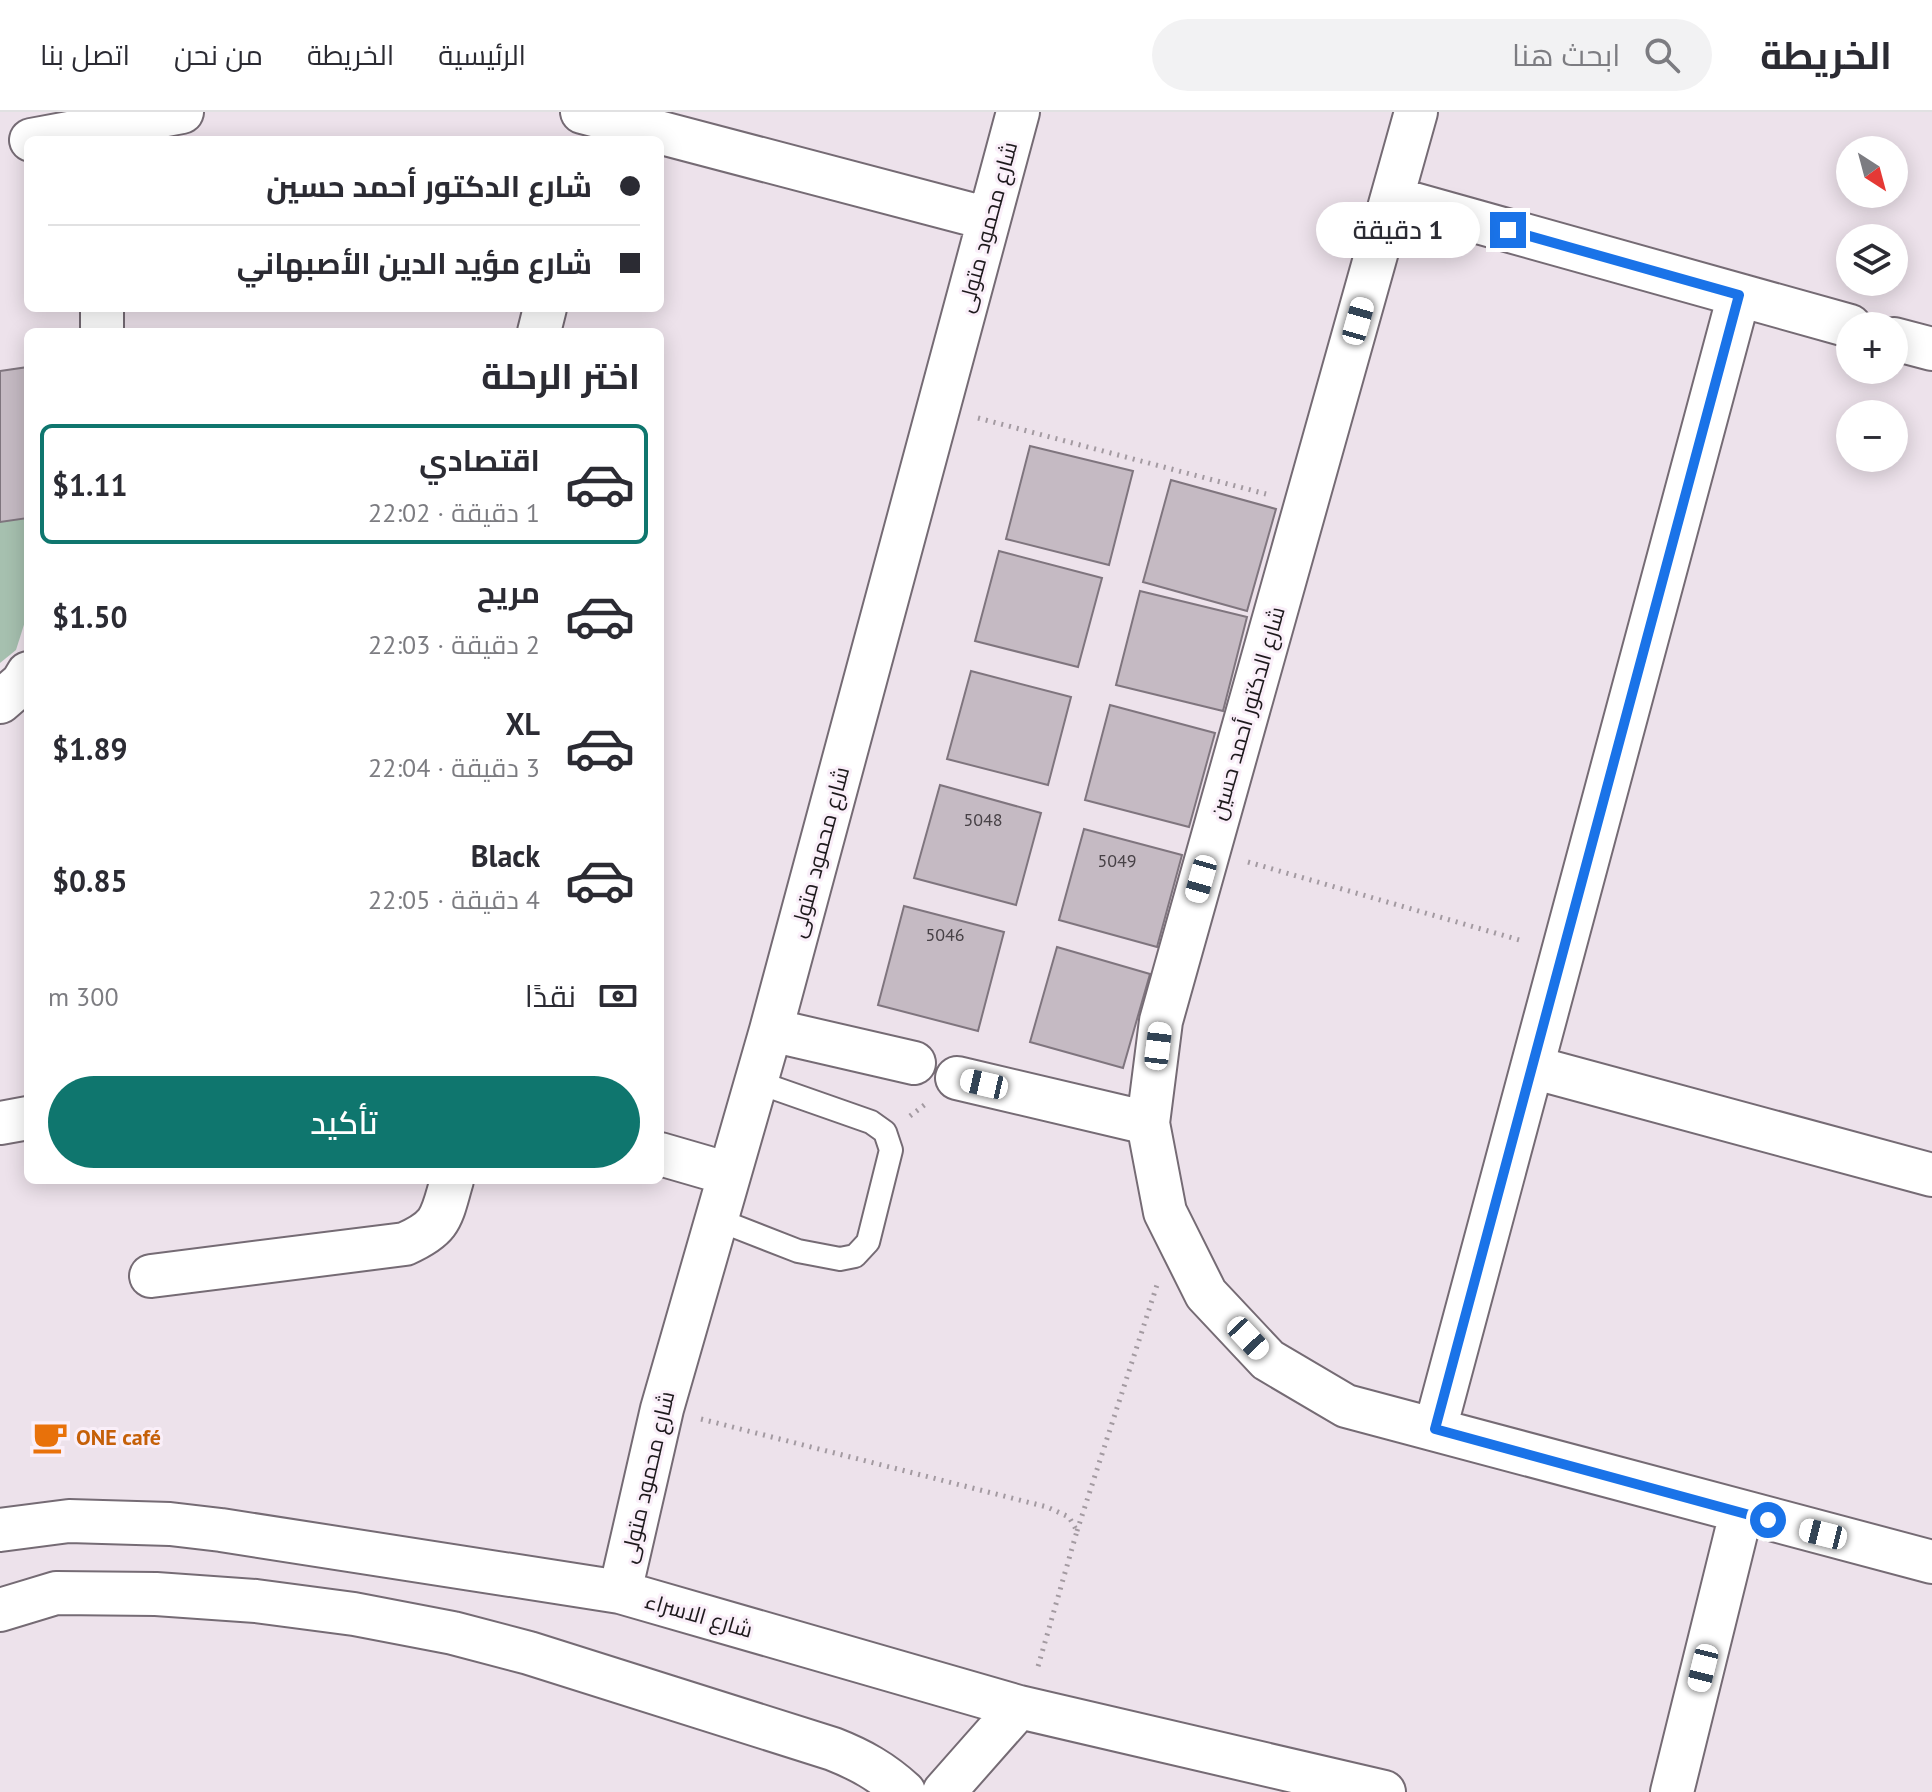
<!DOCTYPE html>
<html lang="ar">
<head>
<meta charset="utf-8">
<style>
  :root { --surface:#fff; --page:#f2f2f3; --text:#2b2b33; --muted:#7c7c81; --line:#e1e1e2; --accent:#0f766e }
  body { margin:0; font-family:"PT Sans",Cairo,sans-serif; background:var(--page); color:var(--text); direction:rtl; height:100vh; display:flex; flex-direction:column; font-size:30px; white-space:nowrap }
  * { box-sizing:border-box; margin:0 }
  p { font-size:26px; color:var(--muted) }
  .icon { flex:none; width:44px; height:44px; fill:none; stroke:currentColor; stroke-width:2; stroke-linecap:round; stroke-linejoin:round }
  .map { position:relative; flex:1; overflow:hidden; direction:ltr }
  .panel { position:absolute; left:24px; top:216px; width:640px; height:856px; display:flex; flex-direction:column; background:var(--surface); border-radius:12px; box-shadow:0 4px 20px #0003; direction:rtl }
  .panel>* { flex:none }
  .top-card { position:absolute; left:24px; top:24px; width:640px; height:176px; border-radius:12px; box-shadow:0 4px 20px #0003; direction:rtl; display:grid; align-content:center; height:176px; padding:0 24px; background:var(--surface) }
  .needle { width:52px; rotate:144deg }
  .controls { position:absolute; left:1836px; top:24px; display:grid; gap:16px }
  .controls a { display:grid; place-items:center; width:72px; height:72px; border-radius:50%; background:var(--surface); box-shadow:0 4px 20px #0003; font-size:40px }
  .end { position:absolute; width:36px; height:36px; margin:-18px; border:10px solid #1a73e8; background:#fff; box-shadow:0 0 0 4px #fff }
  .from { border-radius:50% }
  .bubble { position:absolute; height:56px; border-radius:28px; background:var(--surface); box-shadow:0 4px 20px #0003; font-size:26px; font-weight:600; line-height:56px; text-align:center; direction:rtl }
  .car { position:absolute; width:24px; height:48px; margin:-24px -12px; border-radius:10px; box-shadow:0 0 6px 2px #0007; background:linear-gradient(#fff 24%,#345 0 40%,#fff 0 76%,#345 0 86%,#fff 0) }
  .top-card b { display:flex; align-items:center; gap:28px; height:76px; font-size:30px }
  .top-card b+b { border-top:2px solid var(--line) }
  .top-card i { width:20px; height:20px; background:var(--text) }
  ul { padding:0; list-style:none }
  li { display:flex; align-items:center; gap:24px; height:120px; margin:0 16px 12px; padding:0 8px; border:4px solid transparent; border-radius:12px }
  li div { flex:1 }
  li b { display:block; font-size:30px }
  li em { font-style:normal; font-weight:600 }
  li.selected { border-color:var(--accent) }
  li>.icon { width:72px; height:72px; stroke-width:1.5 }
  h2 { padding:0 24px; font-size:36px; line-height:96px }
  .pay { display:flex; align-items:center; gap:20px; height:88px; padding:0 24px; font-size:30px }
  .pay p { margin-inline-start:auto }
  .primary-button { display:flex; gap:16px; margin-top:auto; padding:16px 24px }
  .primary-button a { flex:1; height:92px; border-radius:48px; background:var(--accent); color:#fff; font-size:32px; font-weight:600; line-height:92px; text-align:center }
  header { display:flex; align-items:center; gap:48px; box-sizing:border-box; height:112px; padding:0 40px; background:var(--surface); border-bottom:2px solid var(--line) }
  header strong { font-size:38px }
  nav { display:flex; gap:44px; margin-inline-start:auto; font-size:28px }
  .search { width:560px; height:72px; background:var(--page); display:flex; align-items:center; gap:20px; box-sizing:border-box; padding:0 28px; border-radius:44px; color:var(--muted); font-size:30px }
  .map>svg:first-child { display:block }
</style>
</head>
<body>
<header>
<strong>الخريطة</strong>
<div class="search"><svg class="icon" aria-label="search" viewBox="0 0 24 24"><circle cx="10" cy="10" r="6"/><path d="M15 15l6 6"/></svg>ابحث هنا</div>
<nav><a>الرئيسية</a><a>الخريطة</a><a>من نحن</a><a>اتصل بنا</a></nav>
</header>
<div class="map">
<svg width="1932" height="1680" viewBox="0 0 1932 1680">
  <rect width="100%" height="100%" fill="#ede2eb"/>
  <!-- green -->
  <path fill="#a6c0af" d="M28,406V500L16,538L0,551V410Z"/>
  <!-- building -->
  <path fill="#c5bac3" stroke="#7f757e" stroke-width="2" d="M28,255V406L0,410V259Z
    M1030,334L1133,359L1109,453L1006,427Z
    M1171,368L1276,397L1247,499L1143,470Z
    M999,439L1102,466L1078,555L975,529Z
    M1140,479L1247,505L1223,599L1116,573Z
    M971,559L1071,585L1048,673L947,647Z
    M1110,593L1215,621L1189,715L1085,688Z
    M940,673L1041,701L1016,793L914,766Z
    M1084,717L1182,743L1157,835L1059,808Z
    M904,794L1004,820L978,919L878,893Z
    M1057,835L1150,862L1123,956L1030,930Z"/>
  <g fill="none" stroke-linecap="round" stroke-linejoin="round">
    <!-- service casing -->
    <g stroke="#756b74" stroke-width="26">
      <path id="service" d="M716,1107L798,1139L840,1147L855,1144L868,1130L891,1038L885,1020L871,1010L757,970"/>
    </g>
    <!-- minor casing -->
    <g stroke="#756b74" stroke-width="46">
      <path id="minor" d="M582,0L989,107
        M1416,0L1161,909L1148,1011L1165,1100L1206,1182L1268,1248L1346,1294L1932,1450
        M31,28L182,0
        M1392,86L1850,214
        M102,220V196
        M539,220L545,196
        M1894,227L1932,237
        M0,590L22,571L28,561
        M771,918L914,951
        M1532,955L1932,1063
        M957,966L1148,1011
        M0,1011L28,1006
        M660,1042L729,1062
        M151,1164L405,1132C443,1115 441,1105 452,1068
        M1435,1317L1739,183
        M0,1418L69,1409L170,1412L221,1418L620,1480L1019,1595L1384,1680
        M620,1480L662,1297L771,918L1018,0
        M0,1498L56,1481L156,1482L256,1489L354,1502L453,1521L529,1541L833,1637C861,1648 882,1660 904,1680
        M944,1680L1019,1595
        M1672,1680L1741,1401"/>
    </g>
    <!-- path -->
    <path stroke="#a39aa1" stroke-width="5" stroke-dasharray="2 6" stroke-linecap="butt" d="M978,306L1266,382
      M1248,750L1523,829
      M910,1004L927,991
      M701,1307L1047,1395L1069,1405L1077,1419L1037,1558
      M1077,1419L1157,1173"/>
    <!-- service -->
    <use href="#service" stroke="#fff" stroke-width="22"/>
    <!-- minor -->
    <use href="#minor" stroke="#fff" stroke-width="42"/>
  </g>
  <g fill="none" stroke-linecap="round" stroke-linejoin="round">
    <!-- route -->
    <path stroke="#1a73e8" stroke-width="10" d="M1508,118L1739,183L1435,1317L1768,1408"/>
  </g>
  <!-- icons -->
  <defs>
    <g id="cafe-bare" transform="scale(2.76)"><path d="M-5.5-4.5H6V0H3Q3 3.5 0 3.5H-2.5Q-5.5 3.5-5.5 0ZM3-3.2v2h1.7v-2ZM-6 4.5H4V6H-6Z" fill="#e8710a" stroke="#faeff9" stroke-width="2.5" paint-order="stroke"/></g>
  </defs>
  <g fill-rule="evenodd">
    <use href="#cafe-bare" x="50" y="1325"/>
  </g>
  <g text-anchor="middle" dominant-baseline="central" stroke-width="6" stroke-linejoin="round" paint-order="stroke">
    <!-- number labels -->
    <g font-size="18" fill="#474146">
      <text x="983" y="707">5048</text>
      <text x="1117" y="748">5049</text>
      <text x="945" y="822">5046</text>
    </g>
    <!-- street labels -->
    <g font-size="22" fill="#1d191c" stroke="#faeff9">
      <text transform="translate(987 115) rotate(-75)">شارع محمود متولى</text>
      <text transform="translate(1247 601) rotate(-74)">شارع الدكتور أحمد حسين</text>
      <text transform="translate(819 740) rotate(-75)">شارع محمود متولى</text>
      <text transform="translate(647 1365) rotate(-77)">شارع محمود متولى</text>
      <text transform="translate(699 1503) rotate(16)">شارع الاسراء</text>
    </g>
    <!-- food labels -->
    <g font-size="22" font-weight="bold" fill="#c56008" stroke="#faeff9" text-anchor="start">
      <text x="76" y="1325">ONE café</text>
    </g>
  </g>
</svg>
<div class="controls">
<a><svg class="needle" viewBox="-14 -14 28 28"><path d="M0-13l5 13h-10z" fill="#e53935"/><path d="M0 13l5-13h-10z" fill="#7c7c81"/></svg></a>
<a><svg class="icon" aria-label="layers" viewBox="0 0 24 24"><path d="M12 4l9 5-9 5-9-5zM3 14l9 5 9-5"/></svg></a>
<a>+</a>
<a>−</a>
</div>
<i class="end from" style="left:1768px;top:1408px"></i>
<i class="end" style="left:1508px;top:118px"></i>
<div class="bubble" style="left:1316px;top:90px;width:164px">1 دقيقة</div>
<i class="car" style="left:1358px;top:209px;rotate:16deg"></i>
<i class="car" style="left:1201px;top:767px;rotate:196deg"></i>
<i class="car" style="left:1158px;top:934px;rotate:7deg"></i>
<i class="car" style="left:984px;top:972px;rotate:283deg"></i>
<i class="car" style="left:1248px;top:1226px;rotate:137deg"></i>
<i class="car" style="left:1823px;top:1422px;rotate:284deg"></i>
<i class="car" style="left:1703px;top:1556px;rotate:194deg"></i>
<div class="top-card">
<b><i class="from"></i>شارع الدكتور أحمد حسين</b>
<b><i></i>شارع مؤيد الدين الأصبهاني</b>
</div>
<section class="panel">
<h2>اختر الرحلة</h2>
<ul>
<li class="selected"><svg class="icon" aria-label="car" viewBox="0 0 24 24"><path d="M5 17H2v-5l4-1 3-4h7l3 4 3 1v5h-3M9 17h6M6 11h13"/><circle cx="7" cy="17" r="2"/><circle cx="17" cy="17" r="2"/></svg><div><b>اقتصادي</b><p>1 دقيقة · 22:02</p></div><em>$1.11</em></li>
<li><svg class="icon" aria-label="car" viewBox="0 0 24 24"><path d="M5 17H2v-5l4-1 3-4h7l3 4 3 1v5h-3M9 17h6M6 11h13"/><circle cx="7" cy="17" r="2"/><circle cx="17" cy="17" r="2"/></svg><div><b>مريح</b><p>2 دقيقة · 22:03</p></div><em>$1.50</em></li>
<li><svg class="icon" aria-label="car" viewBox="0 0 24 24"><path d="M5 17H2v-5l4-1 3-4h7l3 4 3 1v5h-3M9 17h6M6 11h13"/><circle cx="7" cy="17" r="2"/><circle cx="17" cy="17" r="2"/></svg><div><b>XL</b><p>3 دقيقة · 22:04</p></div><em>$1.89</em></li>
<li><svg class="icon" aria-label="car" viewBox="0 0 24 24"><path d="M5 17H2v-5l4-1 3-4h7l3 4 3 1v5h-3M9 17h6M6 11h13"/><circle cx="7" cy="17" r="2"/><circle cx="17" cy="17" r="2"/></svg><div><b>Black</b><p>4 دقيقة · 22:05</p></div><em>$0.85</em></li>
</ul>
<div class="pay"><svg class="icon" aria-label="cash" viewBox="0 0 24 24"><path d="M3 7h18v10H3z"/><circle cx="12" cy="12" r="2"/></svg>نقدًا<p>300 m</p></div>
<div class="primary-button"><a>تأكيد</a></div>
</section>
</div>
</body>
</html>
